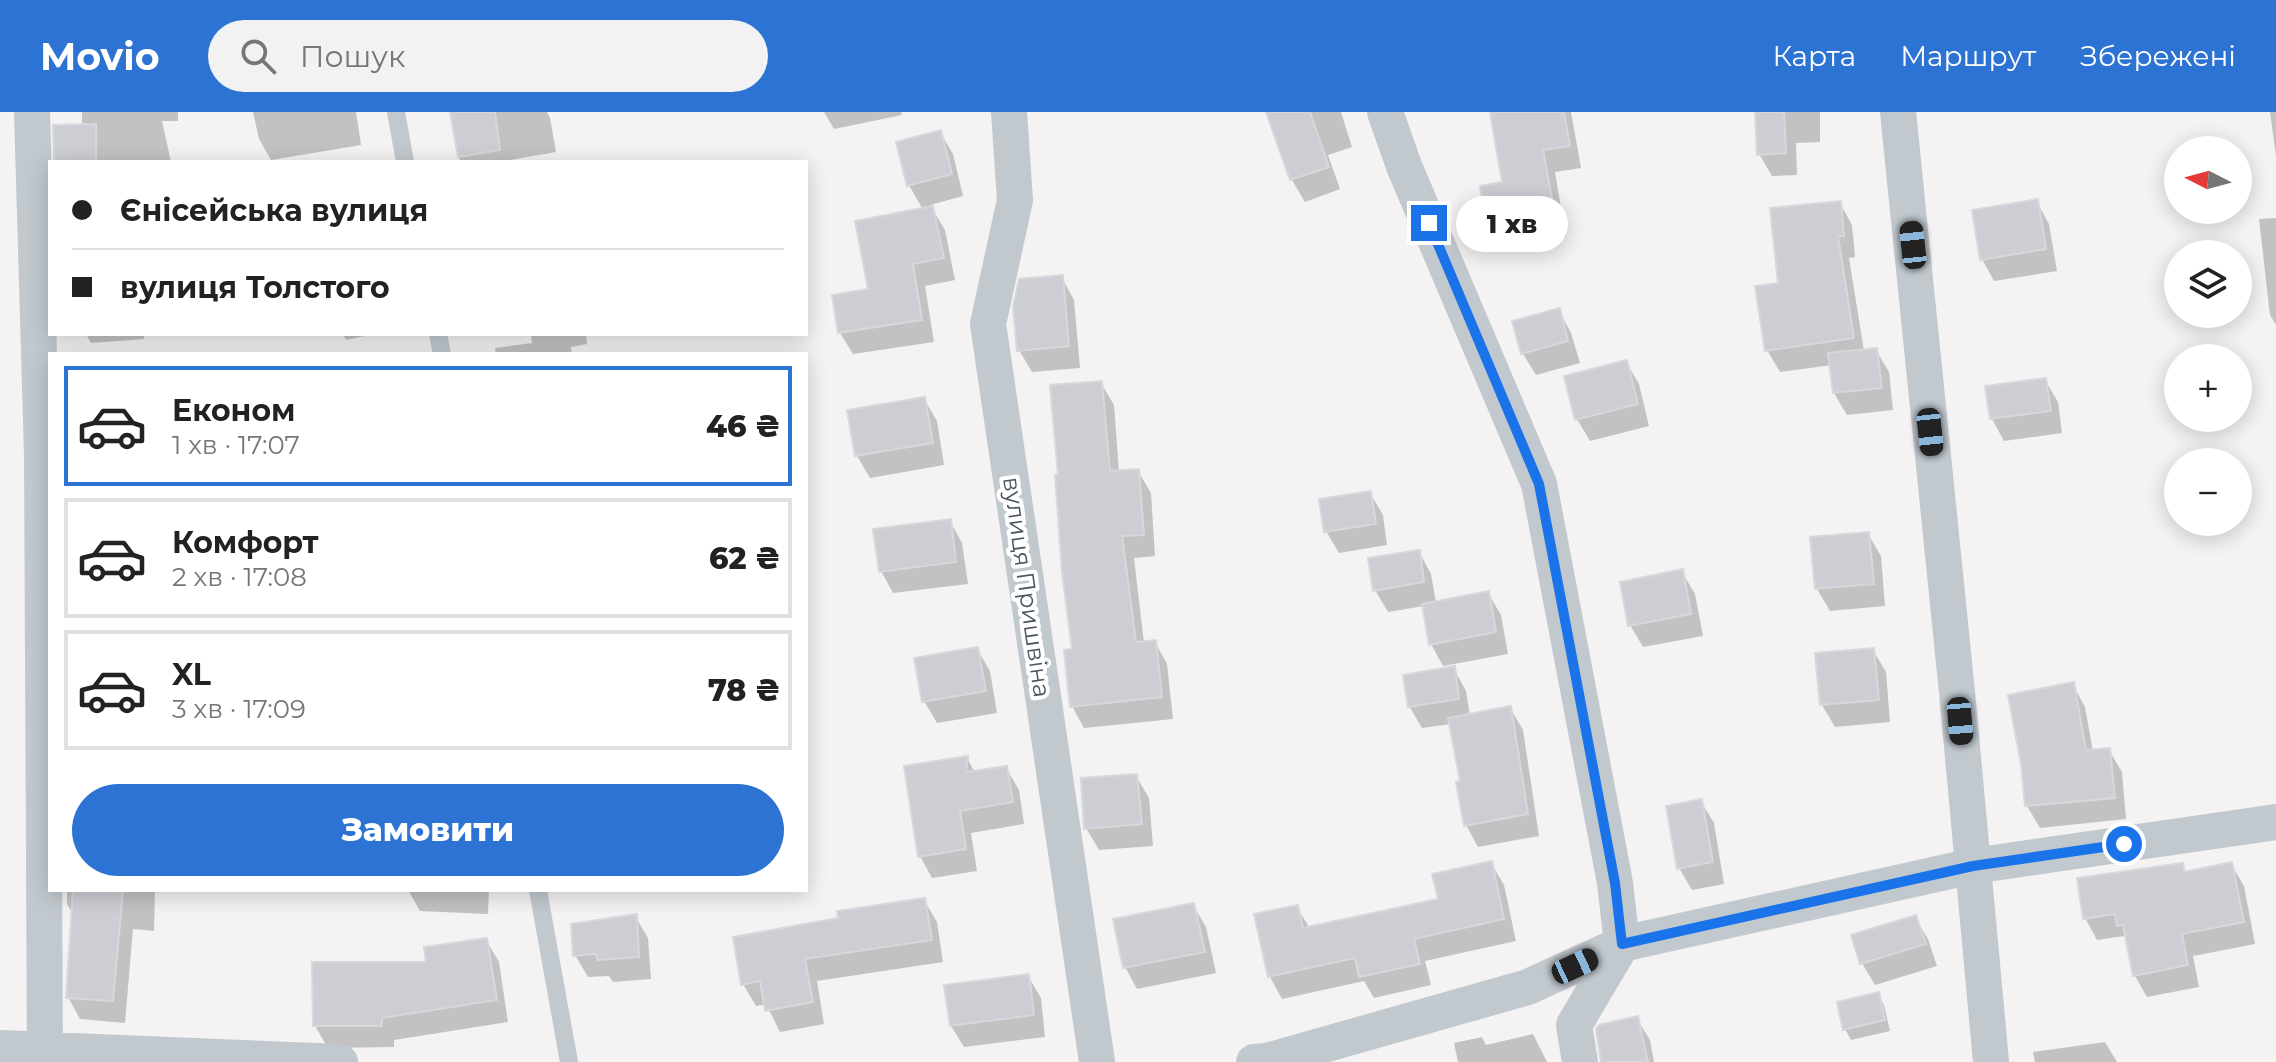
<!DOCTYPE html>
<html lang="uk">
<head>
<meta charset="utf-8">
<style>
  :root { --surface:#fff; --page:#f2f2f2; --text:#222; --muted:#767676; --line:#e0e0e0; --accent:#2c73d4 }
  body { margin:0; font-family:Montserrat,sans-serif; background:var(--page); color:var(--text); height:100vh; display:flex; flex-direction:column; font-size:30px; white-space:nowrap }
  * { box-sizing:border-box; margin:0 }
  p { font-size:26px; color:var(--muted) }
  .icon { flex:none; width:44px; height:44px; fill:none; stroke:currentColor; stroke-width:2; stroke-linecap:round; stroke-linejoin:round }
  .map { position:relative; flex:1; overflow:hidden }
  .panel { position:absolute; left:48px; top:240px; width:760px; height:540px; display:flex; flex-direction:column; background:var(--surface); border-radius:0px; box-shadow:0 4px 20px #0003 }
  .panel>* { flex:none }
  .banner { position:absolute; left:48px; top:48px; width:760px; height:176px; border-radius:0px; box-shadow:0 4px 20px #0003; display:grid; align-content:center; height:176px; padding:0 24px; background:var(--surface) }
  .needle { width:52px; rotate:276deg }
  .tools { position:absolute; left:2164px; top:24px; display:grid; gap:16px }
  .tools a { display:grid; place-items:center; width:88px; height:88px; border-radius:50%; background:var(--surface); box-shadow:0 4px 20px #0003; font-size:40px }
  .end { position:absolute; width:36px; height:36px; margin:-18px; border:10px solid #1a73e8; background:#fff; box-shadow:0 0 0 4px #fff }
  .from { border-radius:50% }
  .bubble { position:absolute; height:56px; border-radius:28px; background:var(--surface); box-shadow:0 4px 20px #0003; font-size:26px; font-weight:800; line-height:56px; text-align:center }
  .car { position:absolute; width:24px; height:48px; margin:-24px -12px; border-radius:10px; box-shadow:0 0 6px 2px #0007; background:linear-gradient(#222 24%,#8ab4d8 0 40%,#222 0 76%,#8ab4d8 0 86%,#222 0) }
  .banner b { display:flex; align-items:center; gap:28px; height:76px; font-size:30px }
  .banner b+b { border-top:2px solid var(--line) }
  .banner i { width:20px; height:20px; background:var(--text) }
  ul { padding:14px 0 0; list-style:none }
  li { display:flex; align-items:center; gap:24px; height:120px; margin:0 16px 12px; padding:0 8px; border:4px solid var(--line); border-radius:0px }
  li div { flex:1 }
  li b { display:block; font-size:30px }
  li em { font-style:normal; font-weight:800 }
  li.current { border-color:var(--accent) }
  li>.icon { width:72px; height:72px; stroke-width:1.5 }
  .action { display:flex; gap:16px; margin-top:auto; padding:16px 24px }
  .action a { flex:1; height:92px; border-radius:48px; background:var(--accent); color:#fff; font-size:32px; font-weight:800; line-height:92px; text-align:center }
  header { display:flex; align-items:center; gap:48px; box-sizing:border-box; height:112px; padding:0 40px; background:var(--accent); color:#fff }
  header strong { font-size:38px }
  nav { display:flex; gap:44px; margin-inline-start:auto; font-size:28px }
  .search { width:560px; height:72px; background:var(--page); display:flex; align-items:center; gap:20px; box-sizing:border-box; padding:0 28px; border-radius:44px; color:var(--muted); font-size:30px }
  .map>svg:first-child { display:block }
</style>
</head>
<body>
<header>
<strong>Movio</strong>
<div class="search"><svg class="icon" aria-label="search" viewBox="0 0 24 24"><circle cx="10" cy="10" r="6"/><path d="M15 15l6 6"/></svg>Пошук</div>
<nav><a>Карта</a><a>Маршрут</a><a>Збережені</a></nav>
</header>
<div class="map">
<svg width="2276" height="950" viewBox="0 0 2276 950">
  <rect width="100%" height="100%" fill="#f4f2f2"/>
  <!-- shadow -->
  <path fill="#0003" d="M82,0H178V9H162L171,50H57L55,14H82Z
    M253,0H356L361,33L271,48L259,27Z
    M452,0H547L550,6L556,40L510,48V50H460Z
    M824,0H901L902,3L834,17Z
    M1268,0H1341L1352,35L1328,43L1340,77L1305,90L1292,68Z
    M1492,0H1571L1581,56L1555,60L1566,125L1502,137L1489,115L1504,72Z
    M1757,0H1820V30L1796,31L1797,63L1772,64L1759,42Z
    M2270,0H2276V44Z
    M940,20L953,42L963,84L930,93L945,118L955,168L925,174L934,230L853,242L840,221L871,179L923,98L909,73Z
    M2037,90L2049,112L2057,159L1994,169L1982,147Z
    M1840,91L1852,113L1855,145L1849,146L1864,239L1876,238L1889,260L1893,298L1847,303L1834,281L1832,253L1780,260L1767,238L1780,173Z
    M2276,106V213L2270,203L2259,107Z
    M1062,166L1074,188L1080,256L1032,260L1019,238Z
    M1559,199L1571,221L1580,251L1536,263L1523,242L1515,211Z
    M86,222H144V227L91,231Z
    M343,222H374L346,228Z
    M531,222H586L587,232L571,235L572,242H496L495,236L532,231Z
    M1626,250L1639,272L1649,314L1590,329L1577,307Z
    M2045,268L2058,290L2062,321L2004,329L1992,307Z
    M1101,271L1114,293L1119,360L1138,359L1151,381L1155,444L1134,446L1144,531L1155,530L1167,552L1173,607L1084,616L1072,594L1074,539Z
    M924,287L937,309L944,353L870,366L857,344L850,300Z
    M1370,381L1383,403L1387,433L1339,441L1326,419Z
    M950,409L962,431L968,472L893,481L881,459Z
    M1868,422L1881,444L1885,494L1830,499L1817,477Z
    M1419,440L1431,462L1436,491L1488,481L1501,503L1508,542L1443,554L1431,532L1424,494L1388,500L1375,478Z
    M1682,460L1695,482L1703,524L1643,535L1630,513Z
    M977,537L990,559L997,601L937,611L924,589Z
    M1873,538L1886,560L1890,610L1835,615L1822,593Z
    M1454,557L1466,579L1470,604L1510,596L1523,618L1539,724L1478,735L1466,713L1462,670L1451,612L1422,616L1409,594Z
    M2073,573L2085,595L2093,640L2109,638L2122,660L2126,707L2040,716L2027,694L2023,652Z
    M967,646L975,661L1006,656L1019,678L1024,712L971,721L977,759L932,766L920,744Z
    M1136,664L1149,686L1153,734L1099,738L1086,716Z
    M1701,690L1714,711L1724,772L1692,778L1679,756Z
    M1491,751L1504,773L1516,829L1425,849L1431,873L1374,886L1364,869L1282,887L1270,865L1297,795L1310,817L1440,788Z
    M2231,752L2244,774L2255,832L2193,844L2199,875L2147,885L2135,864L2125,824L2097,828L2085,806L2182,753L2187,761Z
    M67,778H155L154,819L133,817L125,911L80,907L68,885L73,802L67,792Z
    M408,778H489L488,802L420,799Z
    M924,788L937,810L943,850L817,869L824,912L780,920L766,892L756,894L743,872L840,808Z
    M1193,793L1206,815L1216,861L1137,877L1125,855Z
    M635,804L648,826L651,867L613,870L609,864L588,865L575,843Z
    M1915,806L1928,827L1937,854L1875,873L1862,851L1854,825Z
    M486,828L499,850L508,910L394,928V935L328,936L315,914L428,852Z
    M1028,864L1041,886L1045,925L964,935L951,914Z
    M1878,882L1884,893L1890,919L1851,928L1845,917Z
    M1637,907L1650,928L1654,950H1604Z
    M1533,922L1547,950H1458L1454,931L1482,925L1486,933Z
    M2105,930L2117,950H2035L2033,940Z"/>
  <!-- building -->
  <path fill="#ccced4" stroke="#d6d8dc" stroke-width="2" d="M450,0H495L500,38L458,45Z
    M1266,0H1310L1329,55L1290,68Z
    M1490,0H1564L1570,34L1543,38L1555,103L1487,116L1480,74L1502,70Z
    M1755,0H1784L1786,41L1757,43Z
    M96,12V49L54,50L53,13Z
    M941,18L952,62L907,74L896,30Z
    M2038,87L2046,137L1980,148L1972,98Z
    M1841,89L1844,124H1838L1854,226L1765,239L1755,174L1778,171L1770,96Z
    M933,94L944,146L913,152L922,208L838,221L832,183L868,177L855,109Z
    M1063,163L1069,234L1017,239L1013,195L1019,167Z
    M1560,196L1568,229L1521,242L1512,209Z
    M1877,236L1882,276L1833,281L1828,241Z
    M1627,248L1638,292L1575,308L1564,264Z
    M2046,266L2051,299L1990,307L1985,274Z
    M1102,269L1110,359L1139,357L1144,423L1122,424L1136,530L1156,528L1162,585L1070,595L1064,538L1072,537L1062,460L1055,363H1058L1050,273Z
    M925,285L933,331L855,344L847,298Z
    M1371,379L1376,412L1324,420L1319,387Z
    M951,407L956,450L879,460L873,417Z
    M1869,420L1874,472L1815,477L1810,425Z
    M1420,438L1424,470L1373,479L1368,446Z
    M1683,457L1691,502L1628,514L1620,470Z
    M1489,479L1496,520L1429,533L1422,492Z
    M978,535L986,579L922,590L914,546Z
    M1874,536L1879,588L1820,593L1815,541Z
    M1455,554L1459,587L1408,595L1403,563Z
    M2074,570L2086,638L2110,636L2115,686L2025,694L2021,652L2008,583Z
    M1511,594L1528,702L1464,714L1456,670L1460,669L1448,606Z
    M968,644L966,660L1007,654L1013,690L960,699L966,737L918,745L904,654Z
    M1137,662L1142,712L1084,717L1081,666Z
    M1702,687L1713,750L1677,757L1666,694Z
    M1492,749L1504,807L1414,827L1420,852L1359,865L1355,846L1268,865L1254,802L1298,793L1303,816L1438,787L1432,762Z
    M2232,750L2244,810L2182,822L2188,853L2133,864L2123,813L2117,814L2115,802L2083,807L2077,766L2183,751L2184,760Z
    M73,778H123L113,889L66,886Z
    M925,786L932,828L805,847L813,890L765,899L760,869L741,873L733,825L838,806L837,799Z
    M1194,791L1205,840L1123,856L1113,807Z
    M637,802L639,845L598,848L596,842L573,844L571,812Z
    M1916,803L1926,832L1860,852L1851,823Z
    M487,826L497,888L382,906V914H313L312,850H426L424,835Z
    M1029,862L1034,903L950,914L944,873Z
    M1879,880L1885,908L1843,918L1837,890Z
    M1638,904L1648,950H1601L1596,917L1599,913Z"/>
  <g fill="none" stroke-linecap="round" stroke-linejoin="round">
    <!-- service -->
    <path stroke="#c1c9cf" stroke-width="18" d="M396,0L405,50
      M438,222L442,242
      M538,778L569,950"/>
    <!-- minor -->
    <path stroke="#c1c9cf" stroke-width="36" d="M32,0L42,343L45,950
      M1009,0L1015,88L988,212L1097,950
      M1385,0L1404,54L1539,372L1615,771L1622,832L1574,913L1580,950
      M1898,0L1957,580L1991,950
      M0,936L340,950
      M1254,950L1267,949L1528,875L1622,832L1973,754L2276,710"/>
  </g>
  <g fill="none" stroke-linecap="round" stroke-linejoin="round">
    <!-- route -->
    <path stroke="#1a73e8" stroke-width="10" d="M1429,111L1539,372L1615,771L1622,832L1973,754L2124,732"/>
  </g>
  <g text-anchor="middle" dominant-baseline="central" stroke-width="8" stroke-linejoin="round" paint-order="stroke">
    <!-- street labels -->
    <g font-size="24" fill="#4b555e" stroke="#fff">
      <text transform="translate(1027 475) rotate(82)">вулиця Пришвіна</text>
    </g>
  </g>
</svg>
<div class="tools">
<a><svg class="needle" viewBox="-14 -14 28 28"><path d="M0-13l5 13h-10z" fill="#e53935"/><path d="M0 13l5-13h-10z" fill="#767676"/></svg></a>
<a><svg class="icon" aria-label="layers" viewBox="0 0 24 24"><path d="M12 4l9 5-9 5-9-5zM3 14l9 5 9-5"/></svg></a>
<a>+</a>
<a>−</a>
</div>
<i class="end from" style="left:2124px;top:732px"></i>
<i class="end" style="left:1429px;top:111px"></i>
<div class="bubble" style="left:1456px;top:84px;width:112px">1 хв</div>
<i class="car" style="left:1913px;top:133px;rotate:354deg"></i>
<i class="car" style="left:1930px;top:320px;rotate:174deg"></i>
<i class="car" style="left:1960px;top:609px;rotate:175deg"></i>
<i class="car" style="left:1575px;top:854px;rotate:65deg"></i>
<div class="banner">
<b><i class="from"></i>Єнісейська вулиця</b>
<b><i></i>вулиця Толстого</b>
</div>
<section class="panel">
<ul>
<li class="current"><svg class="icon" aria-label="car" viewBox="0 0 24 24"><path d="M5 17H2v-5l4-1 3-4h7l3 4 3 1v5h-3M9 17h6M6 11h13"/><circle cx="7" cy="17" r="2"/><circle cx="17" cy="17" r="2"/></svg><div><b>Економ</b><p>1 хв · 17:07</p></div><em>46 ₴</em></li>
<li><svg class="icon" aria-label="car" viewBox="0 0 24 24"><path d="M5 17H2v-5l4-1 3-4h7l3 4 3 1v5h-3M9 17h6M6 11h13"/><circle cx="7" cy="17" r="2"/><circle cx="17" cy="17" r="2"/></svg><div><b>Комфорт</b><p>2 хв · 17:08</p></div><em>62 ₴</em></li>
<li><svg class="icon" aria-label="car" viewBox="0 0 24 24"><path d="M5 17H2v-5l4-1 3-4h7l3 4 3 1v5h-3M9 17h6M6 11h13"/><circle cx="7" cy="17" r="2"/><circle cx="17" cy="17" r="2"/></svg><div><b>XL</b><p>3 хв · 17:09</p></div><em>78 ₴</em></li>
</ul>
<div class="action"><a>Замовити</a></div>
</section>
</div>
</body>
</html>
